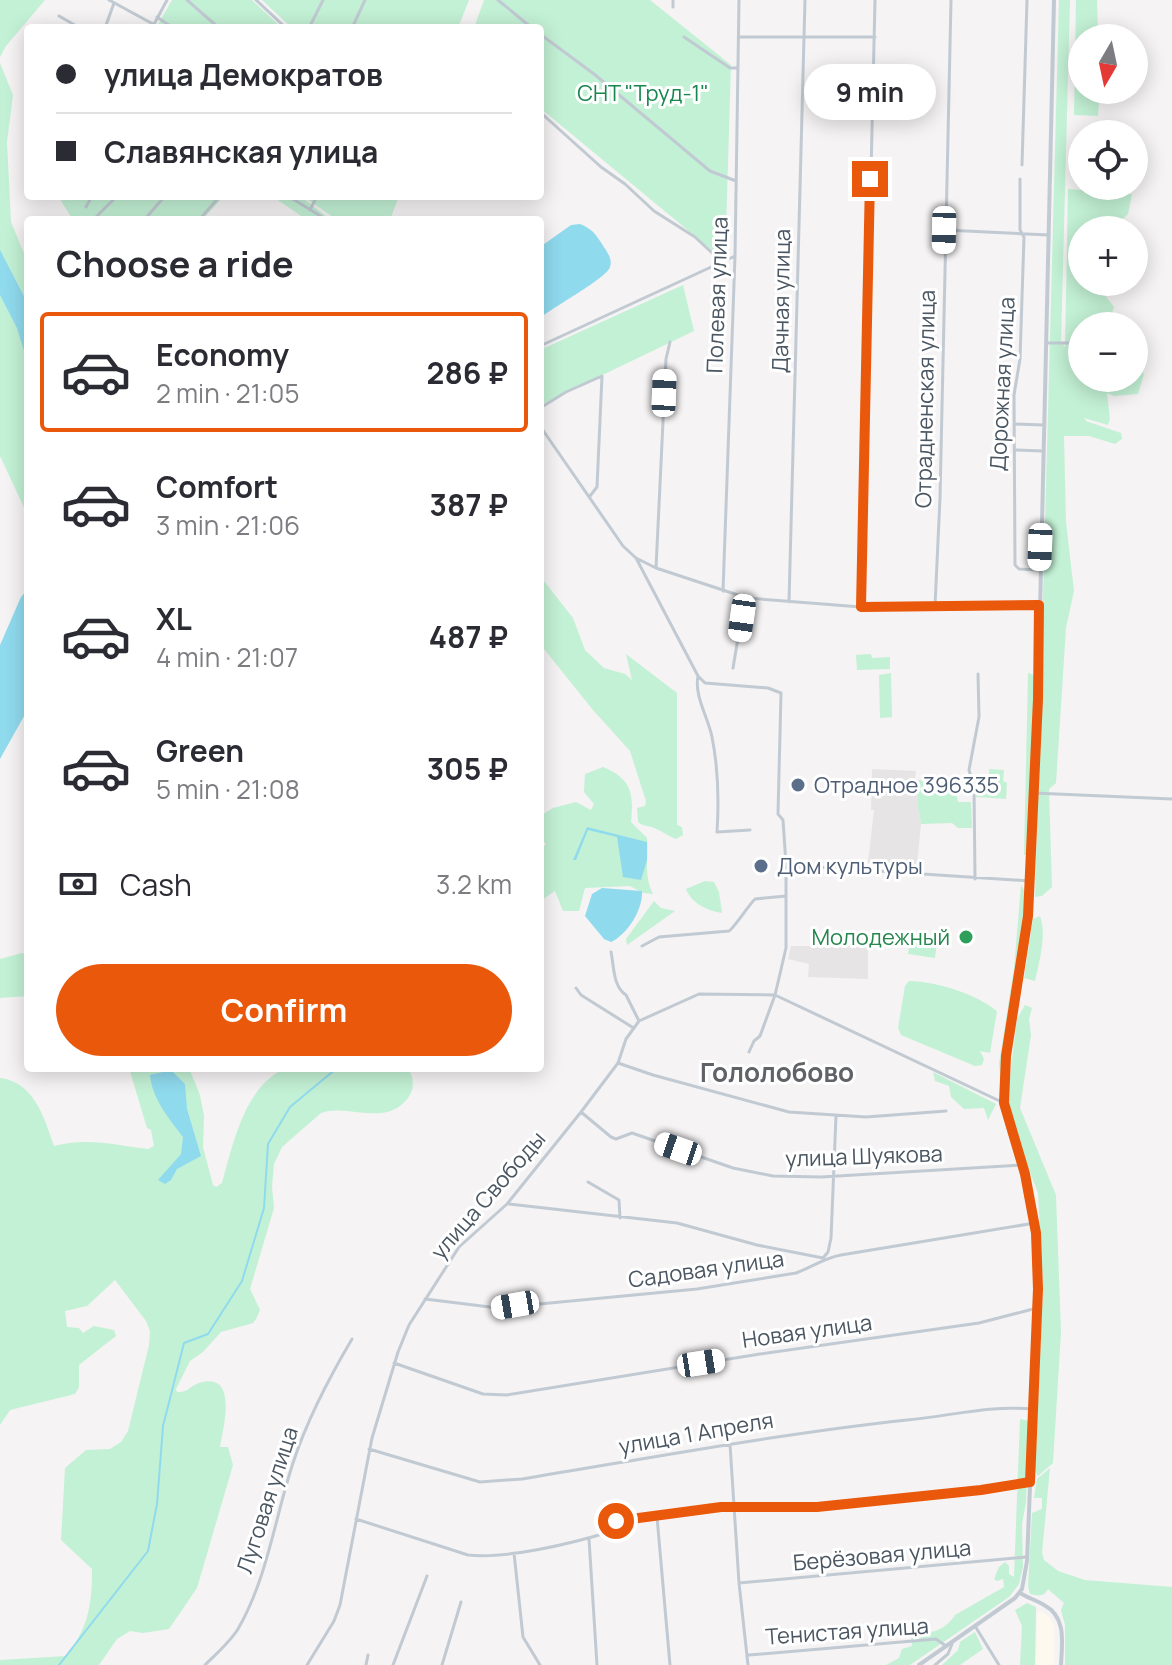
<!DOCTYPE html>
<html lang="en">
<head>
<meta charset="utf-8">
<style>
  :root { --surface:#fff; --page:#f2f2f3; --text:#2b2b33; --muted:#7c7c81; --line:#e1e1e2; --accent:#ea580c }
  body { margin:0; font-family:Manrope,sans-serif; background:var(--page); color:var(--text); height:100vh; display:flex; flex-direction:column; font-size:30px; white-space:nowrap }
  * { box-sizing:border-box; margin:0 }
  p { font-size:26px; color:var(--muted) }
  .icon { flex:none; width:44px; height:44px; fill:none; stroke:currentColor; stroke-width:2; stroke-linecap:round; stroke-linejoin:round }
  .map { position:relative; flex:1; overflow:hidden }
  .side { position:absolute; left:24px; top:216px; width:520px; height:856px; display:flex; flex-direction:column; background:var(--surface); border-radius:8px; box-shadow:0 4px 20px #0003 }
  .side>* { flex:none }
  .guide { position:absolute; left:24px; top:24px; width:520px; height:176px; border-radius:8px; box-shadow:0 4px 20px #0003; display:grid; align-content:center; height:176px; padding:0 32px; background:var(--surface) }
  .needle { width:52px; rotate:189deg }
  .fabs { position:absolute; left:1068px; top:24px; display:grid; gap:16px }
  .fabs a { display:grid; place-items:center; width:80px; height:80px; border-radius:50%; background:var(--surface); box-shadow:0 4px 20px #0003; font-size:40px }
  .end { position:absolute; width:36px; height:36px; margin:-18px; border:10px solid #ea580c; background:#fff; box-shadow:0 0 0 4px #fff }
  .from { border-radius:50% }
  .bubble { position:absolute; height:56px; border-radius:28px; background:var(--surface); box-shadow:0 4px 20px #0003; font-size:26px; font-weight:700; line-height:56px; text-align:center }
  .car { position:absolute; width:24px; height:48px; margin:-24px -12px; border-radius:10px; box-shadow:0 0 6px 2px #0007; background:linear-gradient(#fff 24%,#345 0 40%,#fff 0 76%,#345 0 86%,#fff 0) }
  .guide b { display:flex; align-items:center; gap:28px; height:76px; font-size:30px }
  .guide b+b { border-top:2px solid var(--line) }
  .guide i { width:20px; height:20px; background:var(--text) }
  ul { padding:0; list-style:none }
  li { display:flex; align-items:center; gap:24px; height:120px; margin:0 16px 12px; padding:0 16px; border:4px solid transparent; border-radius:8px }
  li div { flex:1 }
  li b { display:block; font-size:30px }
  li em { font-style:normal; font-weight:700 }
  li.current { border-color:var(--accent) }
  li>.icon { width:72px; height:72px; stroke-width:1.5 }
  h2 { padding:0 32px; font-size:36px; line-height:96px }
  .pay { display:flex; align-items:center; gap:20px; height:88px; padding:0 32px; font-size:30px }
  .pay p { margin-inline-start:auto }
  .cta { display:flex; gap:16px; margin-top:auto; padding:16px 32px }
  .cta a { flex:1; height:92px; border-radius:48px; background:var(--accent); color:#fff; font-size:32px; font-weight:700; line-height:92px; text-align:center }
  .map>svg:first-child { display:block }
</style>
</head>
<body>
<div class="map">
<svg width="1172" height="1665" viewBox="0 0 1172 1665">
  <rect width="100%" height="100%" fill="#f5f3f3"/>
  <!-- commercial -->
  <path fill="#fdf9ef" d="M1039,1611L1050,1617L1054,1626V1665H1036L1037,1613Z"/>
  <!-- education -->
  <path fill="#e6e4e5" d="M872,769L916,771L915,779L919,780L917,801L921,824L917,865L868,863L874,810H871Z
    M829,942L868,943V979L808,977L809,964L788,959L791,946H819Z"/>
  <!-- green -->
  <path fill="#c3f1d5" d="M0,0H45L6,46L0,57Z
    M172,0H252L282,28H156Z
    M262,0H469L458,28H292Z
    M484,0H650L731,65L725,261L540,108V28H474Z
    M1059,0H1070L1061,342L1065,347L1068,189L1132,194L1128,214L1111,230H1082V282H1107L1108,284L1104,294L1114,307L1110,320L1119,326H1082V378H1134V365L1140,366L1144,374L1138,394L1114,396L1107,393L1110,419L1108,425L1084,418L1086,421L1121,433L1122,439L1115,444L1089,436H1064L1066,522L1074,591L1066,628L1056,783L1049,789L1052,887L1042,896L1035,897Z
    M1076,0H1097L1098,38H1082V90H1100L1098,116L1074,115Z
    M0,63L13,95L7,142L11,222L28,263V516L0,456Z
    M58,196H224L202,220H73Z
    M272,196H300L331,220H307Z
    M303,196H399L390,220H337Z
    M683,285L694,331L540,405V350Z
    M540,576L573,618L585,650L604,668L625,674L632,680L626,654L677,693V825L682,827L683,835L676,839C668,836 662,831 654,828C647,825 644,827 638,822L637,808L645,806L646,801L630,751L593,710L540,644Z
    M871,654L872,658L890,657V669L857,670L856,655Z
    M891,673L892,717L880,718L879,675Z
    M1028,673L1034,675L1029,853L1024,855Z
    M603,767C631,779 634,792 631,822L647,838C649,860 643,873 653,894L643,893L630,886L585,888L579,911H563L555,891L540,901V850L546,844L540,837V816L553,808L576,802L591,810L594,804L584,792L585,774Z
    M989,769L1004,770L1003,781L1007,783L1006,799L976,797V782H979L980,786H989Z
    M919,780L933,782L939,780L956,793L958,802H971L972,828H958L952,823L921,824L917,801Z
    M705,881L714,882L719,892L722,913C708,911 691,903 686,889Z
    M1021,885L1025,892L1020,950L1001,1084L999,1064L1014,968Z
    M654,901L661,908L675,911L627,945L626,939Z
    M1040,916C1047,935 1039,962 1035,981L1024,978L1033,919Z
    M910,938L937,942L935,958L908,954Z
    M22,953L28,955V996L0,998V959Z
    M909,981C938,982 974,993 997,1011L990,1053L980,1051L984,1059L982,1065L975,1066L901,1035L898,1028L905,986Z
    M1025,1005L1032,1008L1029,1019L1031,1035L1020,1108L1056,1195L1061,1332L1053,1463L1038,1476L1035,1471L1043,1287L1038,1193L1013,1128L1008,1093L1017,1019Z
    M129,1068H189L200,1095L204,1116L203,1147L213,1185L216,1187L222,1183C233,1145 244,1086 286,1068H408C414,1078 415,1088 408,1098C385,1128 349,1103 321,1113L282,1147L274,1164L272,1187L274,1208L250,1289L260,1310L256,1319L253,1323L221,1332L203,1352L190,1361L176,1389L177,1392C188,1393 190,1386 199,1383C239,1371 223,1428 220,1447H228L233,1465L197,1588L169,1629L143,1633L130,1631L117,1639L99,1665H0V1660L66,1656C89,1627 92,1604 92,1569L61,1540L65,1468L86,1450L110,1449L121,1442L128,1431L149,1345L150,1331L146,1321L115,1280L87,1306L65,1311L67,1327L79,1328L83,1333L94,1326L114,1330L116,1336L79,1365V1387L75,1394L10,1410L0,1425V1078C34,1082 44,1117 54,1146C86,1137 116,1145 148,1149L154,1146L151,1130L147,1128Z
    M933,1072L996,1104L988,1120L984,1108L964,1109L951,1097L949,1086L935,1081Z
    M1020,1419L1029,1421L1026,1502L1022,1524L1023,1567L1019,1584L1009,1597L910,1665H886L899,1658L902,1649L912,1646L911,1635C930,1633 944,1632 955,1615L1004,1587L1003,1579L997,1581L994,1579L999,1567L1005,1562L1009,1566V1574L1014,1577Z
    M1050,1468L1042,1553L1044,1560L1058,1571L1085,1580L1172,1587V1665H1065V1625L1061,1610L1064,1603L1048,1589C1044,1597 1038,1596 1030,1594L1028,1586L1032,1513L1042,1509V1498H1034L1037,1479Z
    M1027,1603L1036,1607L1035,1665H1020L1022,1626L1015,1610Z
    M975,1632L983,1649L960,1665H942L958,1650L960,1642Z"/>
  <!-- water -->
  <path fill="#90daee" d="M580,224C592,229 595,233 602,244C606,251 613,258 610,267C608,277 552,308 540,318V247L571,225Z
    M0,250L28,304V364L17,328L0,295Z
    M28,589V709L0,759V645L21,597Z
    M587,827L647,842V860L641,880L623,877L617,837L588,830L576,860H573Z
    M602,888L642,891C643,909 628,934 611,942L604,939L585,916L592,894Z
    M171,1070L185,1084L187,1109L201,1156L177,1169L171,1180L165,1184L158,1180L181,1154L183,1137C169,1119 152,1098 150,1075Z"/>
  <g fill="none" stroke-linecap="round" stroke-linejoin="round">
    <!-- stream -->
    <path stroke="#90daee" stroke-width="2" d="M59,1665L148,1551L157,1504L163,1426L184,1343L208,1334L242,1281L264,1208L268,1144L290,1107L337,1068"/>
    <!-- minor -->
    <path stroke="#c1cad2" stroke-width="3" d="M109,0L153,24
      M187,0L219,28
      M256,0L286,28
      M498,0L532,28
      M673,7V0
      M59,16L80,28
      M157,17L173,28
      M105,28L114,3
      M152,28L167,0
      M309,28L323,0
      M352,28L365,0
      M540,34L594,74L710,171L736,181
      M684,37L730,68H738
      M739,37H875
      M540,112L601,167L625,184L654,211L695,237L722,262
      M1022,165L1027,0
      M1020,179V230L1024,237L1020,359L1014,395L1015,565L1019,569L1039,570
      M288,196L327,220
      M86,207L92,196
      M310,210L317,196
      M96,217L117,196
      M144,220L165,196
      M199,220L220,196
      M945,230L1049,235
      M1046,343H1082
      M540,346L735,256
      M540,408L566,392L602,376L597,487L590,496
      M1014,424L1043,425
      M540,426L623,546L636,558L656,568L747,598L861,607L1039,605
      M1015,450L1043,451
      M636,558L698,676L705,683L768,688L781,693L778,814L783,820L786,865V948L775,995L760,1036L754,1041L749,1052
      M656,568L666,359L670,342
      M723,591L735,256L739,0
      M789,602L805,0
      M935,606L940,498L951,0
      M861,607L875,0
      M733,668L743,608L747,598
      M698,676C694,696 708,717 712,737C718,767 719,801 717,832L750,830
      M1034,793L1172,799
      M786,865L1030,881
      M975,879L974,787L969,770L979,717L978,674
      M642,946L659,937L729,931C734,928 748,906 755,899L786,896
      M611,952C614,966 613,987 626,995L639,1021
      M576,988L581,995L632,1027
      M618,1063L653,1075L789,1112L866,1117L946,1111
      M581,1112L611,1137L616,1139L632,1133L733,1168L773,1176L821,1177L1022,1165
      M588,1182L619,1200L620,1218
      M509,1204L677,1223L757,1245L823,1258L828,1252L831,1238L836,1116
      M425,1299L498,1308L697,1289L796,1273C812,1267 824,1258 841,1255L1035,1223
      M394,1363L483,1394L507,1395L760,1354L979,1323L1037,1308
      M730,1444L739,1583L748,1665
      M369,1449L480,1482L522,1479C650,1458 778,1434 907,1420C952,1416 986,1405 1033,1409
      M657,1517L670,1665
      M356,1519L468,1555C507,1559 570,1544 609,1532L616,1521L721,1507H817L1030,1482
      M589,1539L597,1665
      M514,1553L523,1637L540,1665
      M739,1583L1026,1557
      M975,1626L999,1665
      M749,1655L936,1639L946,1646
      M205,1665C216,1654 230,1642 238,1629C268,1577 275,1516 294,1460C308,1418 329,1378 352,1339
      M307,1665L334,1621L340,1605L372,1438L398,1352L409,1325L459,1247L507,1204L581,1112L618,1063L626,1039L639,1021L699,994L775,995L1004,1103
      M366,1665L368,1655
      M393,1665L427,1576
      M442,1665L461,1602
      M935,1665L948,1654L952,1644"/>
    <!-- tertiary -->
    <path stroke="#c1cad2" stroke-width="4" d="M1020,1593C1028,1598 1036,1600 1044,1605C1067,1617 1062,1643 1061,1665
      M919,1665L1015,1598L1022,1589L1027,1561L1038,1289L1037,1242L1025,1174L1004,1103L1006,1056L1028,916L1031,870L1038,699L1054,0"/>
  </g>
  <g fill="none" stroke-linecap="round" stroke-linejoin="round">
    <!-- route -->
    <path stroke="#ea580c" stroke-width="10" d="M616,1521L721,1507H817L981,1490L1030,1482L1038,1289L1036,1233L1025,1174L1004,1103L1006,1056L1028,916L1038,699L1039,605L861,607L870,179"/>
  </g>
  <!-- markers -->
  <g fill="#5c6f8a" stroke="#fff" stroke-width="3">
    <circle cx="798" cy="785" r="8"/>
    <circle cx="761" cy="866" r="8"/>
  </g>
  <circle fill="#2e9e5b" stroke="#fff" stroke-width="3" cx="966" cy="937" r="8"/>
  <g text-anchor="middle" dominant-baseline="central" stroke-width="6" stroke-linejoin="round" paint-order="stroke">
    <!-- park labels -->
    <g font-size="22" fill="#17864f" stroke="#fff">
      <text x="643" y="93">СНТ "Труд-1"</text>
    </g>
    <!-- street labels -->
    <g font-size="22" fill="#4a5661" stroke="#fff">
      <text transform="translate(717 295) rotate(-88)">Полевая улица</text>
      <text transform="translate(781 301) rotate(-89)">Дачная улица</text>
      <text transform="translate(1002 384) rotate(-87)">Дорожная улица</text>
      <text transform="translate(925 399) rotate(-89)">Отрадненская улица</text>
      <text transform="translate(864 1156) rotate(-2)">улица Шуякова</text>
      <text transform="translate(488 1195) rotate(-49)">улица Свободы</text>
      <text transform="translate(706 1269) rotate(-8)">Садовая улица</text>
      <text transform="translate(807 1331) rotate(-8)">Новая улица</text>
      <text transform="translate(696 1433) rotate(-10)">улица 1 Апреля</text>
      <text transform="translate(267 1500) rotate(-72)">Луговая улица</text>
      <text transform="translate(882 1555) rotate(-5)">Берёзовая улица</text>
      <text transform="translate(847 1631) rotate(-4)">Тенистая улица</text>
    </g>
    <!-- service labels -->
    <g font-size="22" fill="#4e5e75" stroke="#fff" text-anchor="start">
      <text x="814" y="785">Отрадное 396335</text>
      <text x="777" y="866">Дом культуры</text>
    </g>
    <!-- leisure labels -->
    <g font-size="22" fill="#27864d" stroke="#fff" text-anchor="end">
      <text x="950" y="937">Молодежный</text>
    </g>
    <!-- quarter labels -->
    <g font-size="26" font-weight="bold" fill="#5f6368" stroke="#fff">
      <text x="777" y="1072">Гололобово</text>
    </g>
  </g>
</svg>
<div class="fabs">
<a><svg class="needle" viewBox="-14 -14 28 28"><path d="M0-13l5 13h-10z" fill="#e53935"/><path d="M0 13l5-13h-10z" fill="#7c7c81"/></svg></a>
<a><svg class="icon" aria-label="locate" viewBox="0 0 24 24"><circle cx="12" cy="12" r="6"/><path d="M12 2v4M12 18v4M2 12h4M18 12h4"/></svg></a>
<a>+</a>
<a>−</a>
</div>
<i class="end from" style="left:616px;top:1521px"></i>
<i class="end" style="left:870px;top:179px"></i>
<div class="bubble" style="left:804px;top:64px;width:132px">9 min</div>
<i class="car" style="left:944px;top:230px;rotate:181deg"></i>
<i class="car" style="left:664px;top:393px;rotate:2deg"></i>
<i class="car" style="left:1040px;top:547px;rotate:182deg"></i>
<i class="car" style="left:742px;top:618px;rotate:188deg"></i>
<i class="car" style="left:678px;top:1149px;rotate:289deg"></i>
<i class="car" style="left:515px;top:1305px;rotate:260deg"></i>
<i class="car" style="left:701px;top:1363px;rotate:81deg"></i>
<div class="guide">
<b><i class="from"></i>улица Демократов</b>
<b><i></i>Славянская улица</b>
</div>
<section class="side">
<h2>Choose a ride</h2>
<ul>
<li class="current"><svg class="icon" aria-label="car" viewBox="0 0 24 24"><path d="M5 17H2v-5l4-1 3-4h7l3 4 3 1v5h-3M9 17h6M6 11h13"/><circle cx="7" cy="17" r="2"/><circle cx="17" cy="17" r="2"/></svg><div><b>Economy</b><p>2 min · 21:05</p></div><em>286 ₽</em></li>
<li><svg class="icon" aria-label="car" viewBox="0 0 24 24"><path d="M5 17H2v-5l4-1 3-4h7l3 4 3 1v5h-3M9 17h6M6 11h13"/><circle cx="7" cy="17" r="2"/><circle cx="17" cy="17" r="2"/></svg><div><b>Comfort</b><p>3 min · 21:06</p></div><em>387 ₽</em></li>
<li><svg class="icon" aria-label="car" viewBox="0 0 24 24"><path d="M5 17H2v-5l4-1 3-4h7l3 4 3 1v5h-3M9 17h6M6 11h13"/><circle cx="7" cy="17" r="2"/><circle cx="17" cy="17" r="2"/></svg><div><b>XL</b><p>4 min · 21:07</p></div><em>487 ₽</em></li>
<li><svg class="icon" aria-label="car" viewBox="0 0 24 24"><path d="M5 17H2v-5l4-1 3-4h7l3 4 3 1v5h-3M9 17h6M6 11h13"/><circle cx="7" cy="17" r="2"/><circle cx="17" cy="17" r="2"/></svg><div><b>Green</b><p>5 min · 21:08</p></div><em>305 ₽</em></li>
</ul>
<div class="pay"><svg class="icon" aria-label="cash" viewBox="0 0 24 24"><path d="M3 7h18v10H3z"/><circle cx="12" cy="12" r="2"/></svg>Cash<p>3.2 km</p></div>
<div class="cta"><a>Confirm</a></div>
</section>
</div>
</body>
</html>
